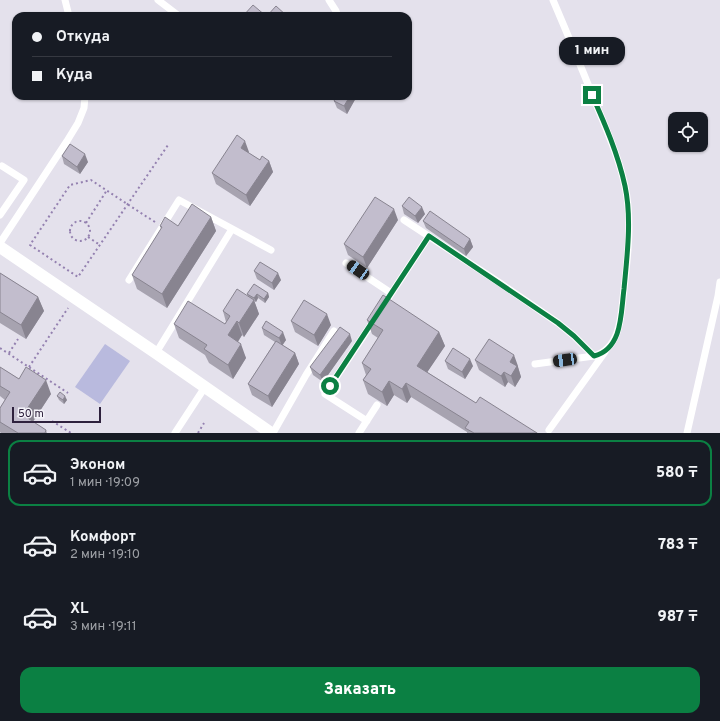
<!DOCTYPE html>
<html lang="ru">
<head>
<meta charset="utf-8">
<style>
  :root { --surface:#171b24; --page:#242831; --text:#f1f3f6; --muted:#9ea1a6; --line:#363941; --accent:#0b8043 }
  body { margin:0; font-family:Overpass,sans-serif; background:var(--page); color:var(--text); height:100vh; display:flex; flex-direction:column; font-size:15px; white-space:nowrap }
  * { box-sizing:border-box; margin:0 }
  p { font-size:13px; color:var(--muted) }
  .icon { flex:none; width:22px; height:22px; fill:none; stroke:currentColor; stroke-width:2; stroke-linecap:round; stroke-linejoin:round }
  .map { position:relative; height:433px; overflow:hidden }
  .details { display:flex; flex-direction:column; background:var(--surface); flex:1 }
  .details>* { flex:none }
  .banner { position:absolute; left:12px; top:12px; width:400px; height:88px; border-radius:12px; box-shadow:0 1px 3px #0004; display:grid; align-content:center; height:88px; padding:0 20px; background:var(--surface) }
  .fabs { position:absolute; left:668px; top:112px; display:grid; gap:8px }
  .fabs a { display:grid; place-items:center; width:40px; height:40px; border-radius:8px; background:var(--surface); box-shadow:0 1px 3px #0004; font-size:20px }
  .scale { position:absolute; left:12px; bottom:10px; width:89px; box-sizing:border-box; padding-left:4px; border:2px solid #2e213d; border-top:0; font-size:11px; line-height:14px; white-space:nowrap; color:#2e213d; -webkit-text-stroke:3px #f3f2f8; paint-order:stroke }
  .end { position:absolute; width:18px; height:18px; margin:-9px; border:5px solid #0b8043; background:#fff; box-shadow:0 0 0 2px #fff }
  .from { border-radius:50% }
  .bubble { position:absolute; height:28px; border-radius:12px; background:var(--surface); box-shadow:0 1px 3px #0004; font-size:13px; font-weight:800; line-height:28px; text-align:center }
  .car { position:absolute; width:12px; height:24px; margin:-12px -6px; border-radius:5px; box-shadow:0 0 3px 1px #0007; background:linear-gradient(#222 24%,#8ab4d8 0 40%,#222 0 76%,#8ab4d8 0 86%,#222 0) }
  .banner b { display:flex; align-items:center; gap:14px; height:38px; font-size:15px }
  .banner b+b { border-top:1px solid var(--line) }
  .banner i { width:10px; height:10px; background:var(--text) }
  ul { padding:7px 0 0; list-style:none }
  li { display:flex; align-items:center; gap:12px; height:66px; margin:0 8px 6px; padding:0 12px; border:2px solid transparent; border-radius:12px }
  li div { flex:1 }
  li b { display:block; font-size:15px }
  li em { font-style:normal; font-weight:800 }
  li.active { border-color:var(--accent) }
  li>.icon { width:36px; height:36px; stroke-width:1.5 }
  .action { display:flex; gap:8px; margin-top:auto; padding:8px 20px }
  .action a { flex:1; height:46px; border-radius:12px; background:var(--accent); color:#fff; font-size:16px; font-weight:800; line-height:46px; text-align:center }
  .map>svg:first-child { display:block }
</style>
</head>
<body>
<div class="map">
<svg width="720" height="433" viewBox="0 0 720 433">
  <rect width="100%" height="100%" fill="#e4e1ec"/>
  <!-- green -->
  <path fill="#b9bade" d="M105,344L130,361L100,404L75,387Z"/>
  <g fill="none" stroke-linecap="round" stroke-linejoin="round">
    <!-- path -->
    <path stroke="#9481b0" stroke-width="2" stroke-dasharray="2 3" stroke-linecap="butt" d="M70 231a10 10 0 1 1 20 0a10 10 0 1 1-20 0Z
      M155,222C133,208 112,194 91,180L70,185L30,245L78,277C108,233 138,189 168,145
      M86,223L107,190
      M88,237L100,245
      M0,348L68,393
      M9,353L18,339
      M29,367L68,308
      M52,421L71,433
      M198,433L204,423"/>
    <!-- lane -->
    <path stroke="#fff" stroke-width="7" d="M65,0L69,16
      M158,0L179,16
      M329,0L336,11L338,16
      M0,215L24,180L2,166
      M404,220L500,283L558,323L574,336L594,356
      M0,243L67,141L78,123L84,108L85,96
      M346,263L391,293
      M129,280L179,200L271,250
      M383,306L429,236
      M156,353L232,229
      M535,364L594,356C619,349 621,319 623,298C627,261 633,223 625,186C619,158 607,131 596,104C582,69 568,35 553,0
      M367,421L325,394L374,320
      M549,430L605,352
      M175,433L205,387
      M273,433L306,375L334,331
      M359,433L377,405
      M687,433L718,296L720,282"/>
    <!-- street -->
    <path stroke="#fff" stroke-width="12" d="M0,247L156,353L271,433"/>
  </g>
  <!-- wall -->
  <path fill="#a7a3b0" d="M357,96L347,114L337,108L334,101Z
    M249,152V153L260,160L269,161L273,172L250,206L216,184L212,173Z
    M62,156L88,162L80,174L64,164Z
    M402,206L425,214L418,223L404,214Z
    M211,217L216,231L167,308L137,289L132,275L161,229L160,226H178Z
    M398,220L367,268L348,255L344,244Z
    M423,221L470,239L473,247L466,256L426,228Z
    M254,271L281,280L274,290L257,279Z
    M0,273L38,297L44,311L26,339L0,323Z
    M268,293L269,297L265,303L258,298L256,302L254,301L259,314L244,337L242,335L238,342L246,358L233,379L209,363L205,355L179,338L174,324H225L226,322L223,311L248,296L247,294Z
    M367,320L439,332L445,346L427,372L476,403L538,433H467V432L411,397L407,403L394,395L387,406L368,394L363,380L366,375L362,363L378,338L372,334Z
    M291,321L331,325L318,346L295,332Z
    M262,328L286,340L282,345L295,353L299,364L272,407L252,395L248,384L275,342L264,335Z
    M352,341L323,382L313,375L310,367Z
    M475,360L518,366V367L521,377L515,387L508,382L505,387L479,370Z
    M445,361L473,366L465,379L448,369Z
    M0,367L19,379L51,394L33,422L46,430L47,433H1L0,432V408L5,400L0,396Z
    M57,396L67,400L64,404L59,400Z"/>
  <!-- shaded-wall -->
  <path fill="#888490" d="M350,96H357L347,114L344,106Z
    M245,141L249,152L245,159L241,148Z
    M85,154L88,162L80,174L77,167Z
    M269,161L273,172L250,206L246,195Z
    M422,207L425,214L418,223L415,216Z
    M394,209L398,220L367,268L363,257Z
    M211,217L216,231L167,308L162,294Z
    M470,239L473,247L466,256L464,249Z
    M278,273L281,280L274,290L272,283Z
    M268,293L269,297L265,303L264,299Z
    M257,294L258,298L256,302L254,298Z
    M38,297L44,311L26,339L21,325Z
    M254,300L259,314L244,337L239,323Z
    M327,314L331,325L318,346L314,335Z
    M237,321L242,335L233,349L228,335Z
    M283,332L286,340L282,346L279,338Z
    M439,332L445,346L422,380L417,366Z
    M350,334L352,341L323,382L320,375Z
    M241,344L246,358L233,379L228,365Z
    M295,353L299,364L272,407L268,396Z
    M514,355L518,366V367L521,377L515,387L511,376L510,362Z
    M470,359L473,366L465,379L462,372Z
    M504,372L508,382L505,387L501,376Z
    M46,380L51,394L28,429L23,415Z
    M389,381L394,395L387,406L382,392Z
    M406,383L411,397L407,403L402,389Z
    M65,396L67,400L64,404L63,400Z"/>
  <!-- building -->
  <path fill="#c2bdcd" stroke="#888490" d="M253,5L266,16H243Z
    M276,6L287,16H267Z
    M337,96H350L344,106L334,101Z
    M237,135L245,141L241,148L260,160L262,156L269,161L246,195L212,173Z
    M70,144L85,154L77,167L62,156Z
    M375,197L394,209L363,257L344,244Z
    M409,197L422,207L415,216L402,206Z
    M192,204L211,217L162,294L132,275L162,227L160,226L165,217L178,226Z
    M430,211L470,239L464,249L423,221Z
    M260,262L278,273L272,283L254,271Z
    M0,273L38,297L21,325L0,312Z
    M254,284L268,293L264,299L257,294L254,298L247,294Z
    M237,289L254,300L239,323L237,321L228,335L241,344L228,365L204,349L207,345L174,324L188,301L225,324L230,316L223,311Z
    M383,295L439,332L417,366L476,403L480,397L537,433H474L465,428L469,422L406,383L402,389L389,381L382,392L363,380L371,369L362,363L383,330L367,320Z
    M304,300L327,314L314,335L291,321Z
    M266,321L283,332L279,338L262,328Z
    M340,327L350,334L320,375L310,367Z
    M489,339L514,355L510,362L517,366L511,376L504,372L501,376L475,360Z
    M276,341L295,353L268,396L248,384Z
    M453,348L470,359L462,372L445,361Z
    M0,367L19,379L26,367L46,380L23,415L46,430L45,433H18L0,422V408L10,392L0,386Z
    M60,392L65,396L63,400L57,396Z"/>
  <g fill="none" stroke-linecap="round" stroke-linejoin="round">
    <!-- route -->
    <path stroke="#0b8043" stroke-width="5" d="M330,386L429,236L558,323L574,336L594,356C606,353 613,345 617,334C622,320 622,304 624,289C627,256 632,219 625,186C618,154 605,124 592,95"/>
  </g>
</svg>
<div class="fabs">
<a><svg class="icon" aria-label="locate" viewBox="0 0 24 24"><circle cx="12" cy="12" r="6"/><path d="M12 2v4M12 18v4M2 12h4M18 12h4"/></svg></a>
</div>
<div class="scale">50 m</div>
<i class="end from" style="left:330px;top:386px"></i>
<i class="end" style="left:592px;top:95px"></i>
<div class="bubble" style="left:559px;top:37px;width:66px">1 мин</div>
<i class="car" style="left:358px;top:270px;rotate:304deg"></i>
<i class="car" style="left:565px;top:360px;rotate:262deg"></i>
<div class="banner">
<b><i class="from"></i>Откуда</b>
<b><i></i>Куда</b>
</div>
</div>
<section class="details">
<ul>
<li class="active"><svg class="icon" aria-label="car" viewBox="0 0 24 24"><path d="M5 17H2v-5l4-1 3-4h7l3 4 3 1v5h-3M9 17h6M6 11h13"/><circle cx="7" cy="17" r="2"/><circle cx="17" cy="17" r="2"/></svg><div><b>Эконом</b><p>1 мин · 19:09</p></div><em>580 ₸</em></li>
<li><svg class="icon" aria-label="car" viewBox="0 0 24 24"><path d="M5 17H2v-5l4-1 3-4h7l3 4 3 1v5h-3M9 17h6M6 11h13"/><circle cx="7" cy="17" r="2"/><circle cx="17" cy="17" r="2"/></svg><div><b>Комфорт</b><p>2 мин · 19:10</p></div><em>783 ₸</em></li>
<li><svg class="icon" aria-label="car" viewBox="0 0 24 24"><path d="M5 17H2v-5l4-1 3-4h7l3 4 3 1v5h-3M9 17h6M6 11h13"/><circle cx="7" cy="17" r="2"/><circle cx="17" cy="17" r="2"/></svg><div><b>XL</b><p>3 мин · 19:11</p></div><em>987 ₸</em></li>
</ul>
<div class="action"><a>Заказать</a></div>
</section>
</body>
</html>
